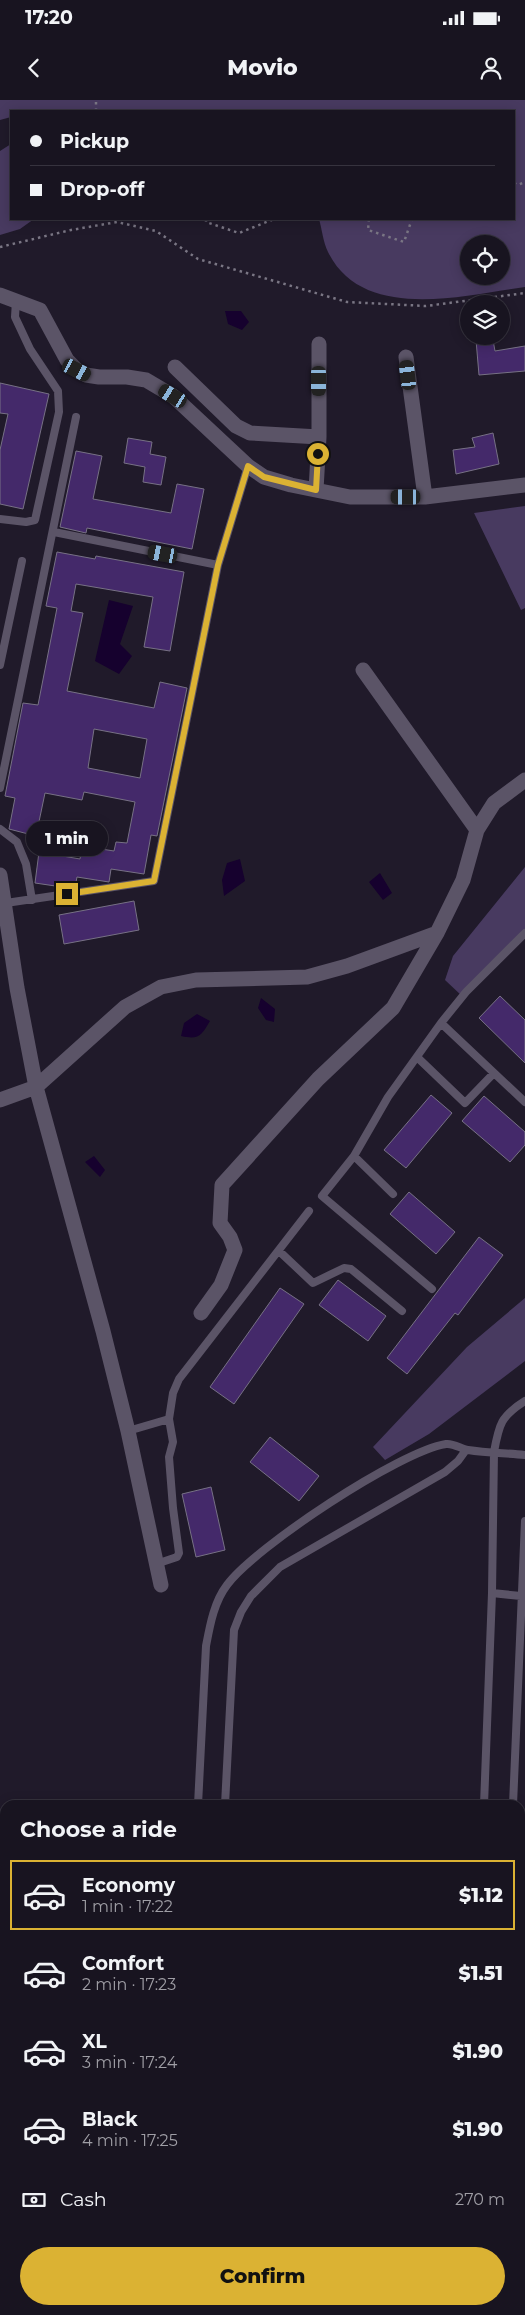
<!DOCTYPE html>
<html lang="en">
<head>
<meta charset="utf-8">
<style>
  :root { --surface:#181420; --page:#211d29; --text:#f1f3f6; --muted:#9f9ea5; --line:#36333e; --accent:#dbb233 }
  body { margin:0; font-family:Montserrat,sans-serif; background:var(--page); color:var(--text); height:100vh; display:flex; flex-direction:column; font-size:19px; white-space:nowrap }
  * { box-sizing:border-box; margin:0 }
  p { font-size:16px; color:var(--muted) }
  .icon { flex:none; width:28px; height:28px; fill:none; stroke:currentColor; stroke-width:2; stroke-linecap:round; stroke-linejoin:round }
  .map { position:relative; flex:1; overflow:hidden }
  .panel { position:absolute; left:0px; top:1700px; width:525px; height:515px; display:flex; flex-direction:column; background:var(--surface); border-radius:15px 15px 0 0; box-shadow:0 2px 12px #0003,0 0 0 1px var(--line) }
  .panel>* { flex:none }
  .hud { position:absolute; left:10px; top:10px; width:505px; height:110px; border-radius:0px; box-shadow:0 2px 12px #0003,0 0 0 1px var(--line); display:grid; align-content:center; height:110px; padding:0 20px; background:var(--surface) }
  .controls { position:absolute; left:460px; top:135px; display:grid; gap:10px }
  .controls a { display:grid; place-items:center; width:50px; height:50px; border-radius:50%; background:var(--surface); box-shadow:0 2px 12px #0003,0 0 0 1px var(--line); font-size:25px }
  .end { position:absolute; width:22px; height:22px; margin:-11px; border:6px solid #dbb233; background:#111; box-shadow:0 0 0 2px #111 }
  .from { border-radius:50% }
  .bubble { position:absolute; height:35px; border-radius:18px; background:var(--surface); box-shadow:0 2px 12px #0003,0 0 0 1px var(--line); font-size:16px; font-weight:800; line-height:35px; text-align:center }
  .car { position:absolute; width:15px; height:30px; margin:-15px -8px; border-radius:6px; box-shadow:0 0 4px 1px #0007; background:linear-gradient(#222 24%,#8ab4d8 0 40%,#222 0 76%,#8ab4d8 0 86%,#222 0) }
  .hud b { display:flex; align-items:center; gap:18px; height:48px; font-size:19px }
  .hud b+b { border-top:1px solid var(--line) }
  .hud i { width:12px; height:12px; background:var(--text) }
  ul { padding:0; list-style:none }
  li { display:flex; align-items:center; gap:15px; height:70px; margin:0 10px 8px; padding:0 10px; border:2px solid transparent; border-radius:0px }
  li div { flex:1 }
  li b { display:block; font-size:19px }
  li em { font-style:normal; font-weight:800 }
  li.active { border-color:var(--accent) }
  li>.icon { width:45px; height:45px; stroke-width:1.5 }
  h2 { padding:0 20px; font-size:22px; line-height:60px }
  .pay { display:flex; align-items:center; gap:12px; height:55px; padding:0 20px; font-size:19px }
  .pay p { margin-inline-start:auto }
  .primary-button { display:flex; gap:10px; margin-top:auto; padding:10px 20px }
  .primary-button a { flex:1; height:58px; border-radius:30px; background:var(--accent); color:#111; font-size:20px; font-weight:800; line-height:58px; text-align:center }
  .status { display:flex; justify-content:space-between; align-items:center; height:35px; padding:0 25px; background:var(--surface); direction:ltr }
  .status svg { height:14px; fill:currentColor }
  header { display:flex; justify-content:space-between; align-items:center; height:65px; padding:0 20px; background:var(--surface); font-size:22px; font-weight:800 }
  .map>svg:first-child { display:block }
</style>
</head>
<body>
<div class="status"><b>17:20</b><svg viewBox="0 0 49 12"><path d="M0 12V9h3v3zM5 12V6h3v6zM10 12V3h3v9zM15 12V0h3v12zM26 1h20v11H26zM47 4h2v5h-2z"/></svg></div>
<header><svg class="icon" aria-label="back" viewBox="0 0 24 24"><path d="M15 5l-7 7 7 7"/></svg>Movio<svg class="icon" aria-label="person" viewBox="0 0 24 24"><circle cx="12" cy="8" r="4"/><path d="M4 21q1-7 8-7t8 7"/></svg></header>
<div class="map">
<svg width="525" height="2215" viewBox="0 0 525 2215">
  <rect width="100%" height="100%" fill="#201a2a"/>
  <!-- green -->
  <path fill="#483a60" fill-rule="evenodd" d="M0,0H525V187C465,195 363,223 328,152C323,142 322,129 319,119H514V11H11V17L0,20ZM469,144H501V176H469Z
    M11,44V119H34L20,129L0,135V51Z
    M525,406V508L521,510L474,413Z
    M525,767V836L462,896L445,880L453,856Z
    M525,1198V1261L429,1334L385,1360L373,1347L467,1247Z
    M525,1766V2000H520V1891Z
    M0,2039L5,2040V2102H0Z"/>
  <!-- water -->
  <path fill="#16012e" d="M225,211H241L249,222L242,230L228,224Z
    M109,500L133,506L120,544L132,556L119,574L95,561Z
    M240,759L245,781L224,796L222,780L227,763Z
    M380,773L392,793L383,800L369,782Z
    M261,898L275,909L274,922L266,920L258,908Z
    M197,914L210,921C201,936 199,940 181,936L184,923Z
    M94,1056L105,1070L100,1077L85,1062Z"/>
  <!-- building -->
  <path fill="#44296a" stroke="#777185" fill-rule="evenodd" d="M476,240H493L495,251L525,246V271L479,275Z
    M0,283L49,294L23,409L0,404V350L8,314L0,313Z
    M493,333L499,364L456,374L453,350L475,347L472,338Z
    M128,338L152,342L150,354L166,357L161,385L143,382L145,367L124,363Z
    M76,351L102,356L93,399L171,413L177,384L204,389L192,449L87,428L86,433L60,427Z
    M57,452L95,459L96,456L184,472L170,551L144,547L153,497L76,484L71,511L83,513L67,591L154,608L160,582L187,588L157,736L151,735L144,774L111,769L109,782L77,777L75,787L69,788L35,783L39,752L80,759L82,746L114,751L116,742L127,743L135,702L84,692L82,700L45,693L36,736L9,729L15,698L5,696L23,603L38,605L57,508L46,506ZM94,629L147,639L140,678L88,668Z
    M134,801L139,830L64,844L59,815Z
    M500,896L525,920V963L479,918Z
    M431,995L452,1013L406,1068L384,1050Z
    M484,996L525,1032V1045L510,1062L462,1021Z
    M409,1092L455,1132L436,1154L390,1114Z
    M479,1137L503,1155L458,1215L455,1213L407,1274L387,1258Z
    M338,1180L386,1216L368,1241L319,1205Z
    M280,1188L304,1204L234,1304L210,1287Z
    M270,1337L319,1376L299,1401L250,1362Z
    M211,1387L225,1450L196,1457L182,1394Z"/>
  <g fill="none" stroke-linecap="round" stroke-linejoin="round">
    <!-- path -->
    <path stroke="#7a7684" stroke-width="2.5" stroke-dasharray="2.5 4" stroke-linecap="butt" d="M96,11V0
      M514,83L518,85L525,82
      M206,119V122L239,133L274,119
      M369,119L368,130L404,142L412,119
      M0,147L71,130L117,122L156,131L198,159L347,202L426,206L525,193"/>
    <!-- service -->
    <path stroke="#5b5467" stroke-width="8" d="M0,419L26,422L35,420L59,312L58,291L30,249L15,217L16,201
      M54,432L218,465
      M0,565L22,461
      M0,688L76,317
      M0,729L17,742L26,764L32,800
      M6,803L154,781L218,465L248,366
      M441,923L525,1002
      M418,958L465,1003L493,974
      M354,1056L393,1094
      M279,1151L313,1183L344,1168L351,1169L402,1211
      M432,1189L322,1096L354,1056L388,997L441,923L466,892L525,833
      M128,1331L169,1319
      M156,1464L177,1457L179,1453L173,1408L169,1357L173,1342L169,1319L173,1293L179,1279L309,1111
      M492,1493L521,1496
      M198,1705L206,1546C210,1525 214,1502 227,1485C255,1447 400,1351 446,1344C454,1343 461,1349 468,1350C487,1353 506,1353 525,1355
      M225,1705L234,1530L241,1512L251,1496L280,1467L445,1372L458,1361L466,1350
      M484,1705L492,1493L494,1352C499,1324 501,1316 525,1301
      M513,1705L525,1421
      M0,1850L5,1846
      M520,1936L525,1937
      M520,2052L525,2055
      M524,2120L525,2136
      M266,2210L270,2215
      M363,2215V2210"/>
    <!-- minor -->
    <path stroke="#5b5467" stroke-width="15" d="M0,195L40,210L67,260L77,270L86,275L99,277H127L146,280L173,296L248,366L264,377L291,385L350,397H425L525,385
      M406,257L425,397
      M175,267L236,326L250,333L319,337
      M316,390L319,337V244
      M363,570L477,730
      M0,775L17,888L36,987L103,1231L128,1331L161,1485
      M0,1000L36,987L125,907L161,887L196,880L307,877L347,866L437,833
      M201,1213L221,1185L235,1150L230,1137L220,1123L222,1085L318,979L393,908L437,833L463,780L477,730L494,703L525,680
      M0,2153L5,2147"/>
    <!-- primary -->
    <path stroke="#8167aa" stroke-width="25" d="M0,2029L5,2030
      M520,2083H525
      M0,2112H5
      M520,2117H525
      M0,2133H5"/>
  </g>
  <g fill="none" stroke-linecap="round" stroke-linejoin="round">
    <!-- route -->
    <path stroke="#dbb233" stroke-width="6" d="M67,794L154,781L218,465L248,366L264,377L316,390L318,354"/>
  </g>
</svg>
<div class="controls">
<a><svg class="icon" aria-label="locate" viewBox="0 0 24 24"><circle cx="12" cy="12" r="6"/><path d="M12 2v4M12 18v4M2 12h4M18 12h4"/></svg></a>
<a><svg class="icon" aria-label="layers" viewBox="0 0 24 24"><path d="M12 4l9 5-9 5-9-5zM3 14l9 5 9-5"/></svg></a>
</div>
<i class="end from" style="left:318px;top:354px"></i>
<i class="end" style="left:67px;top:794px"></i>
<div class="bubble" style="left:26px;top:721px;width:82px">1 min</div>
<i class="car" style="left:77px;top:270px;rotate:118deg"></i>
<i class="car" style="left:408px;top:275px;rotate:353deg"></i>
<i class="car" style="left:319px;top:281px;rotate:180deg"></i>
<i class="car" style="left:173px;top:296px;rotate:301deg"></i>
<i class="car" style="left:406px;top:397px;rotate:270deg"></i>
<i class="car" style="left:163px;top:454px;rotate:281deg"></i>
<div class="hud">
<b><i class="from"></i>Pickup</b>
<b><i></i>Drop-off</b>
</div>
<section class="panel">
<h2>Choose a ride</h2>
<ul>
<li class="active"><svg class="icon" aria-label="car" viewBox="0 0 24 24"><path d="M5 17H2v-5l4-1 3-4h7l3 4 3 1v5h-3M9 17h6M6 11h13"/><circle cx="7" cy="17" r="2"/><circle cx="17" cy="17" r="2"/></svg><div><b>Economy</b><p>1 min · 17:22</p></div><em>$1.12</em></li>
<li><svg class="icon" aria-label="car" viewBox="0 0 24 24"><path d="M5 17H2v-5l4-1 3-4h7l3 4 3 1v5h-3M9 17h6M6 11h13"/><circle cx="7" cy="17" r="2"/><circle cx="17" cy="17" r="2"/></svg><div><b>Comfort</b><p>2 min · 17:23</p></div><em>$1.51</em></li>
<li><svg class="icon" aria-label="car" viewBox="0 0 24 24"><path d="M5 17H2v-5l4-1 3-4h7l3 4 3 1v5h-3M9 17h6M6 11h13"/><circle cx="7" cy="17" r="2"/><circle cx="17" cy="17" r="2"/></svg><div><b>XL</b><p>3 min · 17:24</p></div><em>$1.90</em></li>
<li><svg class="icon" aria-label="car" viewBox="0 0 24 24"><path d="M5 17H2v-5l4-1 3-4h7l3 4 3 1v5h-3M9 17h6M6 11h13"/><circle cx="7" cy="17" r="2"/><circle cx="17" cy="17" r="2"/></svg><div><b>Black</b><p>4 min · 17:25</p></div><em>$1.90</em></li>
</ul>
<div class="pay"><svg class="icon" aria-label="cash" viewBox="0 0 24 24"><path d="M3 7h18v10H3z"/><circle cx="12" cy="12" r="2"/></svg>Cash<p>270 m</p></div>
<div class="primary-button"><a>Confirm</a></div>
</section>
</div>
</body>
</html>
